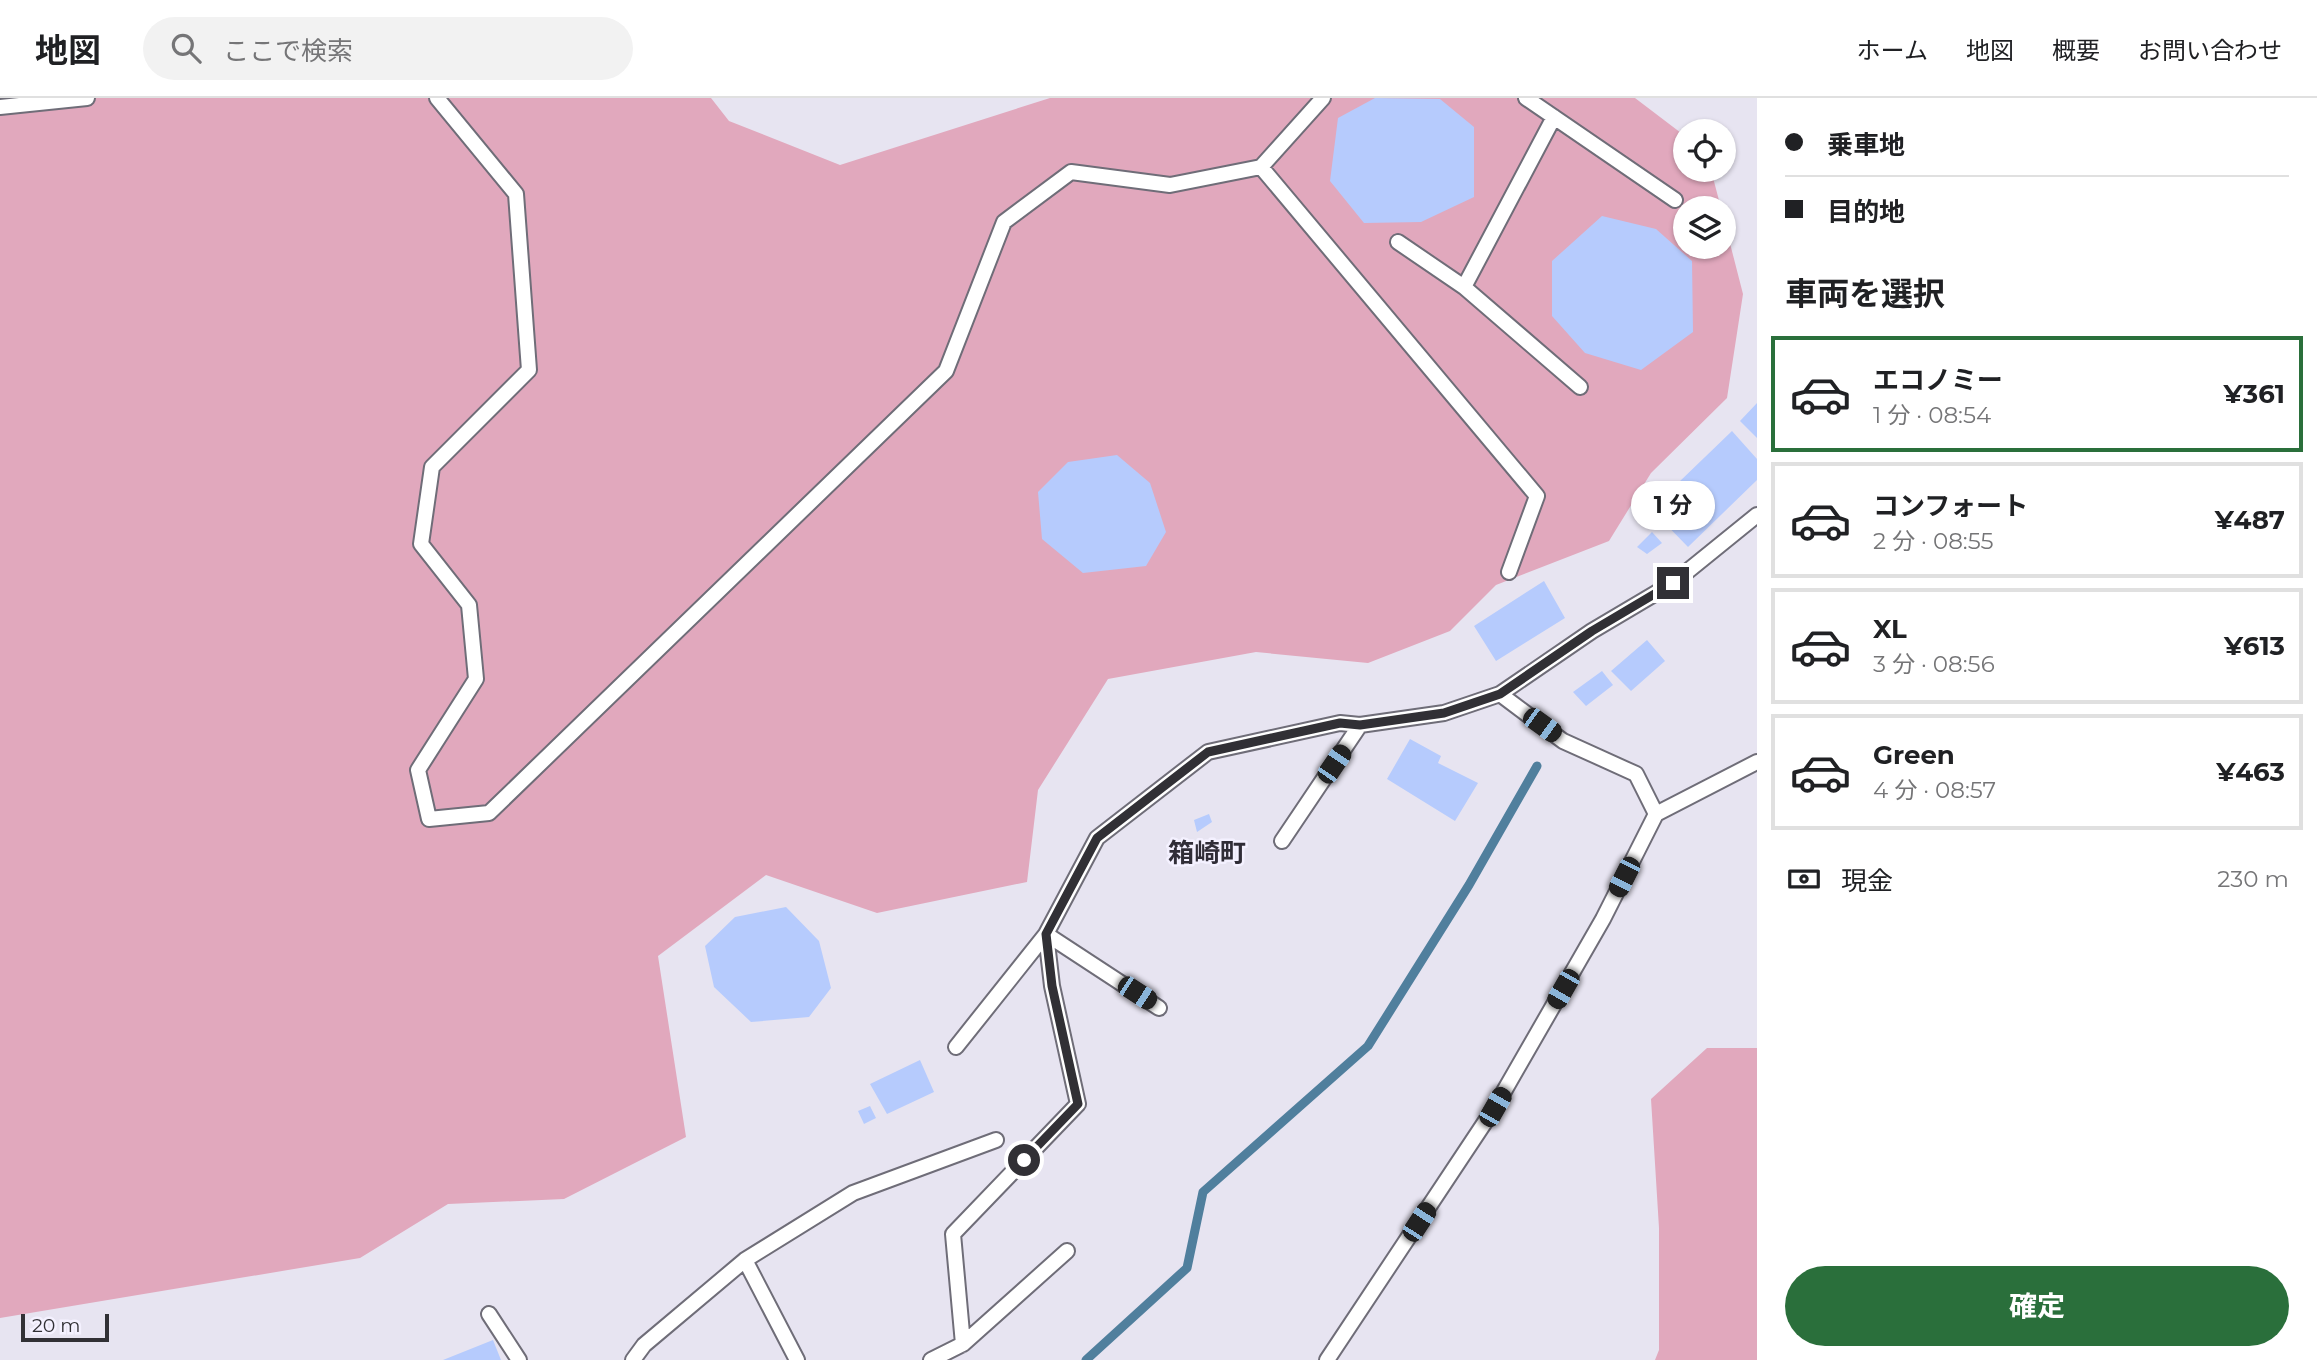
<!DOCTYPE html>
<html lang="ja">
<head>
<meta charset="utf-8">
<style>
  :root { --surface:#fff; --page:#f2f2f2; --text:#202124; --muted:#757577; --line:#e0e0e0; --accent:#2a6f3b }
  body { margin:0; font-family:Montserrat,"Noto Sans JP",sans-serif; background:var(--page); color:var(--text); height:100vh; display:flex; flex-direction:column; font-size:26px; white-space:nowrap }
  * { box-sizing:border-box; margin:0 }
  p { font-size:23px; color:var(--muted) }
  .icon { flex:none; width:38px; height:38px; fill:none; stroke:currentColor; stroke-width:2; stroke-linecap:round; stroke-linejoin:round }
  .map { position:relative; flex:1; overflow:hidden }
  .details { display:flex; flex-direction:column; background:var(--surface); width:560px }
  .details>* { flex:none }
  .banner { display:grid; align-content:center; height:154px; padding:0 28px; background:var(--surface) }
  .tools { position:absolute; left:1673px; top:21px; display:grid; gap:14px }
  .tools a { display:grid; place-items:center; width:63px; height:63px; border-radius:50%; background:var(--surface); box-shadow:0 2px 5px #0004; font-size:35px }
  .scale { position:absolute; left:21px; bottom:18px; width:88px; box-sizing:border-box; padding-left:7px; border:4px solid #313035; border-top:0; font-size:19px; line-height:24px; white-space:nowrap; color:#313035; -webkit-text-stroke:5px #f4f1ff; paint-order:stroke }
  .end { position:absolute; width:32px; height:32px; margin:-16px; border:9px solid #313035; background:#fff; box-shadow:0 0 0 4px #fff }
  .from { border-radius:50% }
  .bubble { position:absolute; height:49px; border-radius:24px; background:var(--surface); box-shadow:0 2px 5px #0004; font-size:23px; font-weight:700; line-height:49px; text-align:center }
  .car { position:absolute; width:21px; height:42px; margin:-21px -10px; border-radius:9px; box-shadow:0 0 5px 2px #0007; background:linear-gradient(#222 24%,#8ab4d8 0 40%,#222 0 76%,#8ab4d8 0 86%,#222 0) }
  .banner b { display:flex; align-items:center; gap:24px; height:66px; font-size:26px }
  .banner b+b { border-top:2px solid var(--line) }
  .banner i { width:18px; height:18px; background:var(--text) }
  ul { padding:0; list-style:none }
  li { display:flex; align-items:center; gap:21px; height:116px; margin:0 14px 10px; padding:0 14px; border:4px solid var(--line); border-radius:0px }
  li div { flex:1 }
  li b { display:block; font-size:26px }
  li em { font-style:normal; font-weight:700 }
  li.selected { border-color:var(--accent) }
  li>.icon { width:63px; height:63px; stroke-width:1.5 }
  h2 { padding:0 28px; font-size:32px; line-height:84px }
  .pay { display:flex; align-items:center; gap:18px; height:77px; padding:0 28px; font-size:26px }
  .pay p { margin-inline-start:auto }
  .primary-button { display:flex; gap:14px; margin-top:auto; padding:14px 28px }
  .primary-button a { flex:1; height:80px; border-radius:42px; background:var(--accent); color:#fff; font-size:28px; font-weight:700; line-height:80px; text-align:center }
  header { display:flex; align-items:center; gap:42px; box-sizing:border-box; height:98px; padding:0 35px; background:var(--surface); border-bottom:2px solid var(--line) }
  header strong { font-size:33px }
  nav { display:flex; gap:38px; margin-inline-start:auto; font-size:24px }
  .search { width:490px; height:63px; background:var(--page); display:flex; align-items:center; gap:18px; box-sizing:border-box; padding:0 24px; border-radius:38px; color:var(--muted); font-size:26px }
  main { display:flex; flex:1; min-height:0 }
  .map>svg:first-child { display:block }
</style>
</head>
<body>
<header>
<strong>地図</strong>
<div class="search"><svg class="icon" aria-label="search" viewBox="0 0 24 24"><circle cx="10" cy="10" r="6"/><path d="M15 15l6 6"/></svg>ここで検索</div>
<nav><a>ホーム</a><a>地図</a><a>概要</a><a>お問い合わせ</a></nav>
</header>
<main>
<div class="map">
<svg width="1757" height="1262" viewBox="0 0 1757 1262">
  <rect width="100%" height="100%" fill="#e7e4f1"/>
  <!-- green -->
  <path fill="#e1a8bd" d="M0,0H711L729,23L840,67L1050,0H1635L1685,38V72H1711L1721,110H1685V149H1724V122L1743,196L1727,300L1651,375L1609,443L1496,487L1450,533L1368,565L1256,554L1108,581L1038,692L1027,784L877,815L766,777L658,858L686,1039L564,1101L448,1106L360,1160L0,1220Z
    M1707,950H1757V1262H1655L1659,1252V1130L1651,1001Z"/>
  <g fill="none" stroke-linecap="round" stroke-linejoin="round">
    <!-- stream -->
    <path stroke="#507f9d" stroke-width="9" d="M1086,1262L1187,1170L1203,1094L1368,948L1469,787L1537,668"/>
  </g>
  <!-- building -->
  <path fill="#b6cbfd" d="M1375,0L1440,1L1474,29V99L1421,124L1364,125L1330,83L1338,20Z
    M1602,118L1656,131L1692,163L1693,234L1641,272L1585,255L1552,218V163Z
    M1757,305V340L1740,323Z
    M1732,333L1757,361V382L1688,449L1651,411Z
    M1117,357L1150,385L1166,434L1146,468L1083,475L1042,441L1038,394L1068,364Z
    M1652,434L1662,445L1647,456L1637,449Z
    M1544,483L1565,520L1496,563L1474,528Z
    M1647,542L1665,563L1631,593L1611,573Z
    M1602,573L1613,587L1586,608L1573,594Z
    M1410,641L1441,658L1438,665L1478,685L1455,723L1387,681Z
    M1209,716L1212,724L1197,734L1194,722Z
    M786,809L819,843L831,890L809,919L751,924L714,889L705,848L735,819Z
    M920,962L934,994L887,1016L870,986Z
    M870,1008L876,1020L864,1026L858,1013Z
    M493,1242L501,1262H443Z"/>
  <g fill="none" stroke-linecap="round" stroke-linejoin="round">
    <!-- service casing -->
    <g stroke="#6f6d78" stroke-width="18">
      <path id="service" d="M437,0L516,96L529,272L432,369L421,446L469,507L476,581L418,672L429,721L489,715L946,273L1004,124L1071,74L1170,87L1261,69L1323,0
        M1526,0L1675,102
        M0,9L87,0
        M1261,69L1537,398L1509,474
        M1398,144L1464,189L1580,289
        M1464,189L1554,19
        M1500,596L1563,643L1636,676L1656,716
        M1282,743L1360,627
        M956,949L1046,836L1159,910
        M745,1162L797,1262
        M489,1216L519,1262
        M963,1246L1067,1153
        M633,1262L644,1247L745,1162L853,1095L996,1042
        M931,1262L963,1246L953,1136L1078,1006L1052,888L1046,836L1097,740L1208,654L1340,625L1360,627L1444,615L1500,596L1592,533L1673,485L1757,417
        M1327,1262L1495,1009L1603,821L1656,716L1757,664"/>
    </g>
    <!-- service -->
    <use href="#service" stroke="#fff" stroke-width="14"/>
  </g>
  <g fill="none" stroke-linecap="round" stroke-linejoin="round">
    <!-- route -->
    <path stroke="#313035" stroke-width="9" d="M1024,1062L1078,1006L1052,888L1046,836L1097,740L1208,654L1340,625L1360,627L1444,615L1500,596L1592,533L1673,485"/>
  </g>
  <g text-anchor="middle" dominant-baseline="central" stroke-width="5" stroke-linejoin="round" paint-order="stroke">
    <!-- neighbourhood labels -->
    <g font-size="26" font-weight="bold" fill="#302d37" stroke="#f4f1ff">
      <text x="1207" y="755">箱崎町</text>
    </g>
  </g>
</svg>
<div class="tools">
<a><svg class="icon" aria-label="locate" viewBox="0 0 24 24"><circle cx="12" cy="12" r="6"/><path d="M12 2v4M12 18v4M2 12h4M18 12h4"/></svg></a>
<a><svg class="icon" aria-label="layers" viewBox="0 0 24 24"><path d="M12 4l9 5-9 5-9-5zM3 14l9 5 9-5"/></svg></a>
</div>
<div class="scale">20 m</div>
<i class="end from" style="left:1024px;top:1062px"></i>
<i class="end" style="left:1673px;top:485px"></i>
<div class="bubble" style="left:1631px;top:383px;width:84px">1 分</div>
<i class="car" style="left:1542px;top:627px;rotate:126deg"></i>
<i class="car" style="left:1334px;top:666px;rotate:34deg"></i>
<i class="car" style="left:1624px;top:779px;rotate:207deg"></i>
<i class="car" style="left:1563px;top:891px;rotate:210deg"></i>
<i class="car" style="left:1137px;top:895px;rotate:123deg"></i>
<i class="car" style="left:1495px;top:1009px;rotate:30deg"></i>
<i class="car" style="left:1419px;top:1124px;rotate:33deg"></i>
</div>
<section class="details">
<div class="banner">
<b><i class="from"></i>乗車地</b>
<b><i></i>目的地</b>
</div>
<h2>車両を選択</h2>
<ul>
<li class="selected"><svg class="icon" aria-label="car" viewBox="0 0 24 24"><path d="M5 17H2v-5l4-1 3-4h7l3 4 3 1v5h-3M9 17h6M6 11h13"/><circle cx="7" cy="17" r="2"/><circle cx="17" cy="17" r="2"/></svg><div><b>エコノミー</b><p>1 分 · 08:54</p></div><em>¥361</em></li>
<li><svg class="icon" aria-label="car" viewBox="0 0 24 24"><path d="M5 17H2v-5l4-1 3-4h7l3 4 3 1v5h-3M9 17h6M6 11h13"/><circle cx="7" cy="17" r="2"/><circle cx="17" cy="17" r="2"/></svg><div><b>コンフォート</b><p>2 分 · 08:55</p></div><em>¥487</em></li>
<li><svg class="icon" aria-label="car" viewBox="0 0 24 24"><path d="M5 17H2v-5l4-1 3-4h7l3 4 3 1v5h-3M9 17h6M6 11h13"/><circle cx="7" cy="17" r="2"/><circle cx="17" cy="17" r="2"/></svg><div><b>XL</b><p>3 分 · 08:56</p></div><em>¥613</em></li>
<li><svg class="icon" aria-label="car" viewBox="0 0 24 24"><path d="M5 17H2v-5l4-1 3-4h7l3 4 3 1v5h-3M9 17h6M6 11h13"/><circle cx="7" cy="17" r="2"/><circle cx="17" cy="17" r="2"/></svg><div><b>Green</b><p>4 分 · 08:57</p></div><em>¥463</em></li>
</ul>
<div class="pay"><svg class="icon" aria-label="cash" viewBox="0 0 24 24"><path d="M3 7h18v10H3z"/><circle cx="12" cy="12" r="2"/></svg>現金<p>230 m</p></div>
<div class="primary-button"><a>確定</a></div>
</section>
</main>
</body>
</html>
